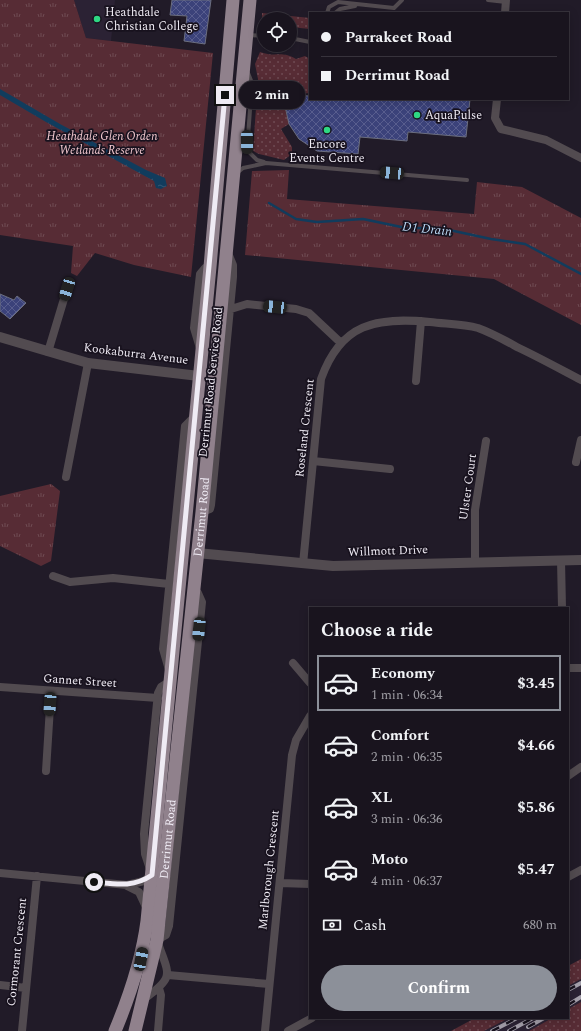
<!DOCTYPE html>
<html lang="en">
<head>
<meta charset="utf-8">
<style>
  :root { --surface:#19141e; --page:#26212b; --text:#f1f3f6; --muted:#9f9ea4; --line:#37333c; --accent:#8c9099 }
  body { margin:0; font-family:Spectral,serif; background:var(--page); color:var(--text); height:100vh; display:flex; flex-direction:column; font-size:15px; white-space:nowrap }
  * { box-sizing:border-box; margin:0 }
  p { font-size:13px; color:var(--muted) }
  .icon { flex:none; width:22px; height:22px; fill:none; stroke:currentColor; stroke-width:2; stroke-linecap:round; stroke-linejoin:round }
  .map { position:relative; flex:1; overflow:hidden }
  .drawer { position:absolute; left:309px; top:607px; width:260px; height:412px; display:flex; flex-direction:column; background:var(--surface); border-radius:0px; box-shadow:0 2px 10px #0003,0 0 0 1px var(--line) }
  .drawer>* { flex:none }
  .hud { position:absolute; left:309px; top:12px; width:260px; height:88px; border-radius:0px; box-shadow:0 2px 10px #0003,0 0 0 1px var(--line); display:grid; align-content:center; height:88px; padding:0 12px; background:var(--surface) }
  .buttons { position:absolute; left:257px; top:12px; display:grid; gap:8px }
  .buttons a { display:grid; place-items:center; width:40px; height:40px; border-radius:50%; background:var(--surface); box-shadow:0 2px 10px #0003,0 0 0 1px var(--line); font-size:20px }
  .end { position:absolute; width:18px; height:18px; margin:-9px; border:5px solid #efebf4; background:#111; box-shadow:0 0 0 2px #111 }
  .from { border-radius:50% }
  .bubble { position:absolute; height:28px; border-radius:14px; background:var(--surface); box-shadow:0 2px 10px #0003,0 0 0 1px var(--line); font-size:13px; font-weight:700; line-height:28px; text-align:center }
  .car { position:absolute; width:12px; height:24px; margin:-12px -6px; border-radius:5px; box-shadow:0 0 3px 1px #0007; background:linear-gradient(#222 24%,#8ab4d8 0 40%,#222 0 76%,#8ab4d8 0 86%,#222 0) }
  .hud b { display:flex; align-items:center; gap:14px; height:38px; font-size:15px }
  .hud b+b { border-top:1px solid var(--line) }
  .hud i { width:10px; height:10px; background:var(--text) }
  ul { padding:0; list-style:none }
  li { display:flex; align-items:center; gap:12px; height:56px; margin:0 8px 6px; padding:0 4px; border:2px solid transparent; border-radius:0px }
  li div { flex:1 }
  li b { display:block; font-size:15px }
  li em { font-style:normal; font-weight:700 }
  li.current { border-color:var(--accent) }
  li>.icon { width:36px; height:36px; stroke-width:1.5 }
  h2 { padding:0 12px; font-size:18px; line-height:48px }
  .pay { display:flex; align-items:center; gap:10px; height:44px; padding:0 12px; font-size:15px }
  .pay p { margin-inline-start:auto }
  .cta { display:flex; gap:8px; margin-top:auto; padding:8px 12px }
  .cta a { flex:1; height:46px; border-radius:24px; background:var(--accent); color:#fff; font-size:16px; font-weight:700; line-height:46px; text-align:center }
  .map>svg:first-child { display:block }
</style>
</head>
<body>
<div class="map">
<svg width="581" height="1031" viewBox="0 0 581 1031">
  <defs>
    <pattern id="grass-dots" width="8" height="8" patternUnits="userSpaceOnUse"><rect width="8" height="8" fill="#572c35"/><path d="M2 2h.1M6 6h.1" fill="none" stroke="#6f4b53" stroke-width="1.8" stroke-linecap="round"/></pattern>
    <pattern id="park-tufts" width="24" height="20" patternUnits="userSpaceOnUse"><rect width="24" height="20" fill="#572c35"/><path d="M3 7l-1-3M5 7V3M7 7l1-3M15 17l-1-3M17 17v-4M19 17l1-3" fill="none" stroke="#6f4b53"/></pattern>
    <pattern id="water-ripples" width="26" height="14" patternUnits="userSpaceOnUse"><rect width="26" height="14" fill="#113c5d"/><path d="M2 4q2-2 4 0t4 0M15 11q2-2 4 0t4 0" fill="none" stroke="#345875"/></pattern>
    <pattern id="building-cross-hatch" width="8" height="8" patternUnits="userSpaceOnUse"><rect width="8" height="8" fill="#3b427a"/><path d="M0 0l8 8M0 8l8-8" fill="none" stroke="#585d8e"/></pattern>
  </defs>
  <rect width="100%" height="100%" fill="#211b28"/>
  <!-- built -->
  <path fill="#2b2234" d="M74,0H115L111,41L86,38Z
    M581,979V1002L568,1009V986Z
    M509,1018H552L529,1031H484Z"/>
  <!-- grass -->
  <path fill="url(#grass-dots)" d="M262,13L310,18V29L290,27V19H264V22L262,20Z
    M260,52C277,58 280,50 296,59L305,56L310,59V93L286,95L285,106L289,124L281,129L292,147V154L284,160L259,154L253,151L258,79L255,64Z
    M581,959V979L568,986V966Z
    M581,1002V1031H529L552,1018H568V1009Z
    M475,1018H509L484,1031H451Z"/>
  <!-- park -->
  <path fill="url(#park-tufts)" d="M0,0H74L86,38L213,53L191,277L134,265L95,253L77,276L71,273L73,246L0,235Z
    M289,170L287,199L474,214L477,182L522,187L581,218V325L494,279L245,255L252,171Z
    M51,484L60,491L51,561L41,566L0,546V496Z"/>
  <!-- water -->
  <path fill="url(#water-ripples)" d="M0,89L60,124L146,170L165,178L167,186L161,189L156,188L154,181L46,122L0,95Z"/>
  <g fill="none" stroke-linecap="round" stroke-linejoin="round">
    <!-- stream -->
    <path stroke="#113c5d" stroke-width="2.5" d="M269,203L296,219L317,222L363,219L406,228H440L491,239L525,244L581,274"/>
  </g>
  <!-- building -->
  <path fill="url(#building-cross-hatch)" stroke="#6b6e7f" d="M172,0H211L205,44L184,41L187,16L170,15Z
    M286,95L310,96V99H470L466,137L408,132L407,141L360,137L358,154L317,151L299,139L289,124L285,106Z
    M0,294L14,300L17,296L26,303L10,319L0,311Z"/>
  <g fill="none" stroke-linecap="round" stroke-linejoin="round">
    <!-- service -->
    <path stroke="#524b50" stroke-width="4" d="M488,0L506,2
      M327,13L329,7L338,2L394,8L402,0
      M335,13L340,9L355,6
      M249,35L264,36
      M290,38L310,42
      M248,73L252,83L247,150L257,160L264,162
      M237,173L243,168L266,163L467,180"/>
    <!-- minor -->
    <path stroke="#524b50" stroke-width="8" d="M505,13L506,0
      M497,99L495,118L501,129L546,140L581,158
      M231,309L247,304L296,309L309,313L341,343
      M200,348L194,328L200,274L205,268L210,267
      M48,352L67,289
      M416,381L421,321
      M313,461L390,469
      M576,462L581,440
      M66,477L88,363
      M202,512L210,509L211,505L233,277V265L228,253
      M561,560L562,608
      M475,562V510L486,441
      M303,564L321,379C341,323 376,317 430,322C446,324 463,324 478,328C492,333 506,341 519,348C540,358 560,369 581,380
      M53,576L70,582L113,578L169,584
      M293,663L310,683
      M568,668H581
      M169,670L163,649L185,426L195,416
      M0,687L158,698
      M46,771L51,691
      M568,776L581,767
      M0,873L127,885L144,881L152,875L145,854L144,834L158,693L161,687L169,682
      M568,877L581,870
      M280,883L310,884
      M127,886L139,892L146,907
      M168,975L269,984
      M0,985L26,988
      M144,999C177,976 168,974 157,940L166,935L169,926L202,602L198,593L194,590
      M22,1031L37,876
      M158,1031L161,995L159,988
      M265,1031L292,755L296,740L310,716
      M288,1031L312,1018"/>
    <!-- tertiary -->
    <path stroke="#524b50" stroke-width="10" d="M0,337L88,363L199,376
      M197,553L333,566L581,560"/>
    <!-- trunk -->
    <g stroke="#90818c" stroke-width="13">
      <path d="M115,1031C130,995 142,960 147,921L210,267L233,0"/>
      <path id="s1" d="M135,1031L157,940L202,512L250,0"/>
    </g>
    <!-- rail casing -->
    <g stroke="#a49faa" stroke-width="4">
      <path id="rail" d="M568,990L581,983
        M568,1005L581,997
        M528,1027L544,1018
        M492,1031L517,1018
        M509,1031L533,1018"/>
    </g>
    <!-- rail -->
    <use href="#rail" stroke="#18121e" stroke-width="2.5" stroke-dasharray="8" stroke-linecap="butt"/>
  </g>
  <g fill="none" stroke-linecap="round" stroke-linejoin="round">
    <!-- route -->
    <path stroke="#efebf4" stroke-width="5" d="M94,882C115,884 133,888 152,875L225,95"/>
  </g>
  <!-- markers -->
  <g fill="#2ed883" stroke="#18121e" stroke-width="1.5">
    <circle cx="97" cy="19" r="4"/>
    <circle cx="417" cy="115" r="4"/>
    <circle cx="327" cy="130" r="4"/>
  </g>
  <g text-anchor="middle" dominant-baseline="central" stroke-width="3.5" stroke-linejoin="round" paint-order="stroke">
    <!-- poi labels -->
    <g font-size="12" fill="#efebf4" stroke="#18121e" text-anchor="start">
      <text x="105" y="12">Heathdale<tspan x="105" dy="14">Christian College</tspan></text>
      <text x="425" y="115">AquaPulse</text>
      <text x="327" y="144" text-anchor="middle">Encore<tspan x="327" dy="14">Events Centre</tspan></text>
    </g>
    <!-- park labels -->
    <g font-size="12" font-style="italic" fill="#f2c8cf" stroke="#18121e">
      <text x="102" y="136">Heathdale Glen Orden<tspan x="102" dy="14">Wetlands Reserve</tspan></text>
    </g>
    <!-- street labels -->
    <g font-size="12" fill="#efebf4" stroke="#18121e">
      <text transform="translate(136 354) rotate(7)">Kookaburra Avenue</text>
      <text transform="translate(211 382) rotate(-84)">Derrimut Road Service Road</text>
      <text transform="translate(305 428) rotate(-84)">Roseland Crescent</text>
      <text transform="translate(468 487) rotate(-82)">Ulster Court</text>
      <text stroke="none"><textPath href="#s1" startOffset="519">Derrimut Road</textPath></text>
      <text transform="translate(388 551) rotate(-2)">Willmott Drive</text>
      <text transform="translate(80 681) rotate(4)">Gannet Street</text>
      <text stroke="none"><textPath href="#s1" startOffset="195">Derrimut Road</textPath></text>
      <text transform="translate(269 870) rotate(-84)">Marlborough Crescent</text>
      <text transform="translate(17 952) rotate(-84)">Cormorant Crescent</text>
    </g>
    <!-- water labels -->
    <g font-size="13" font-style="italic" fill="#bcd9f5" stroke="#18121e">
      <text transform="translate(427 229) rotate(6)">D1 Drain</text>
    </g>
  </g>
</svg>
<div class="buttons">
<a><svg class="icon" aria-label="locate" viewBox="0 0 24 24"><circle cx="12" cy="12" r="6"/><path d="M12 2v4M12 18v4M2 12h4M18 12h4"/></svg></a>
</div>
<i class="end from" style="left:94px;top:882px"></i>
<i class="end" style="left:225px;top:95px"></i>
<div class="bubble" style="left:239px;top:81px;width:66px">2 min</div>
<i class="car" style="left:247px;top:142px;rotate:179deg"></i>
<i class="car" style="left:392px;top:173px;rotate:275deg"></i>
<i class="car" style="left:67px;top:289px;rotate:197deg"></i>
<i class="car" style="left:275px;top:307px;rotate:276deg"></i>
<i class="car" style="left:199px;top:629px;rotate:186deg"></i>
<i class="car" style="left:50px;top:704px;rotate:184deg"></i>
<i class="car" style="left:141px;top:959px;rotate:11deg"></i>
<div class="hud">
<b><i class="from"></i>Parrakeet Road</b>
<b><i></i>Derrimut Road</b>
</div>
<section class="drawer">
<h2>Choose a ride</h2>
<ul>
<li class="current"><svg class="icon" aria-label="car" viewBox="0 0 24 24"><path d="M5 17H2v-5l4-1 3-4h7l3 4 3 1v5h-3M9 17h6M6 11h13"/><circle cx="7" cy="17" r="2"/><circle cx="17" cy="17" r="2"/></svg><div><b>Economy</b><p>1 min · 06:34</p></div><em>$3.45</em></li>
<li><svg class="icon" aria-label="car" viewBox="0 0 24 24"><path d="M5 17H2v-5l4-1 3-4h7l3 4 3 1v5h-3M9 17h6M6 11h13"/><circle cx="7" cy="17" r="2"/><circle cx="17" cy="17" r="2"/></svg><div><b>Comfort</b><p>2 min · 06:35</p></div><em>$4.66</em></li>
<li><svg class="icon" aria-label="car" viewBox="0 0 24 24"><path d="M5 17H2v-5l4-1 3-4h7l3 4 3 1v5h-3M9 17h6M6 11h13"/><circle cx="7" cy="17" r="2"/><circle cx="17" cy="17" r="2"/></svg><div><b>XL</b><p>3 min · 06:36</p></div><em>$5.86</em></li>
<li><svg class="icon" aria-label="car" viewBox="0 0 24 24"><path d="M5 17H2v-5l4-1 3-4h7l3 4 3 1v5h-3M9 17h6M6 11h13"/><circle cx="7" cy="17" r="2"/><circle cx="17" cy="17" r="2"/></svg><div><b>Moto</b><p>4 min · 06:37</p></div><em>$5.47</em></li>
</ul>
<div class="pay"><svg class="icon" aria-label="cash" viewBox="0 0 24 24"><path d="M3 7h18v10H3z"/><circle cx="12" cy="12" r="2"/></svg>Cash<p>680 m</p></div>
<div class="cta"><a>Confirm</a></div>
</section>
</div>
</body>
</html>
